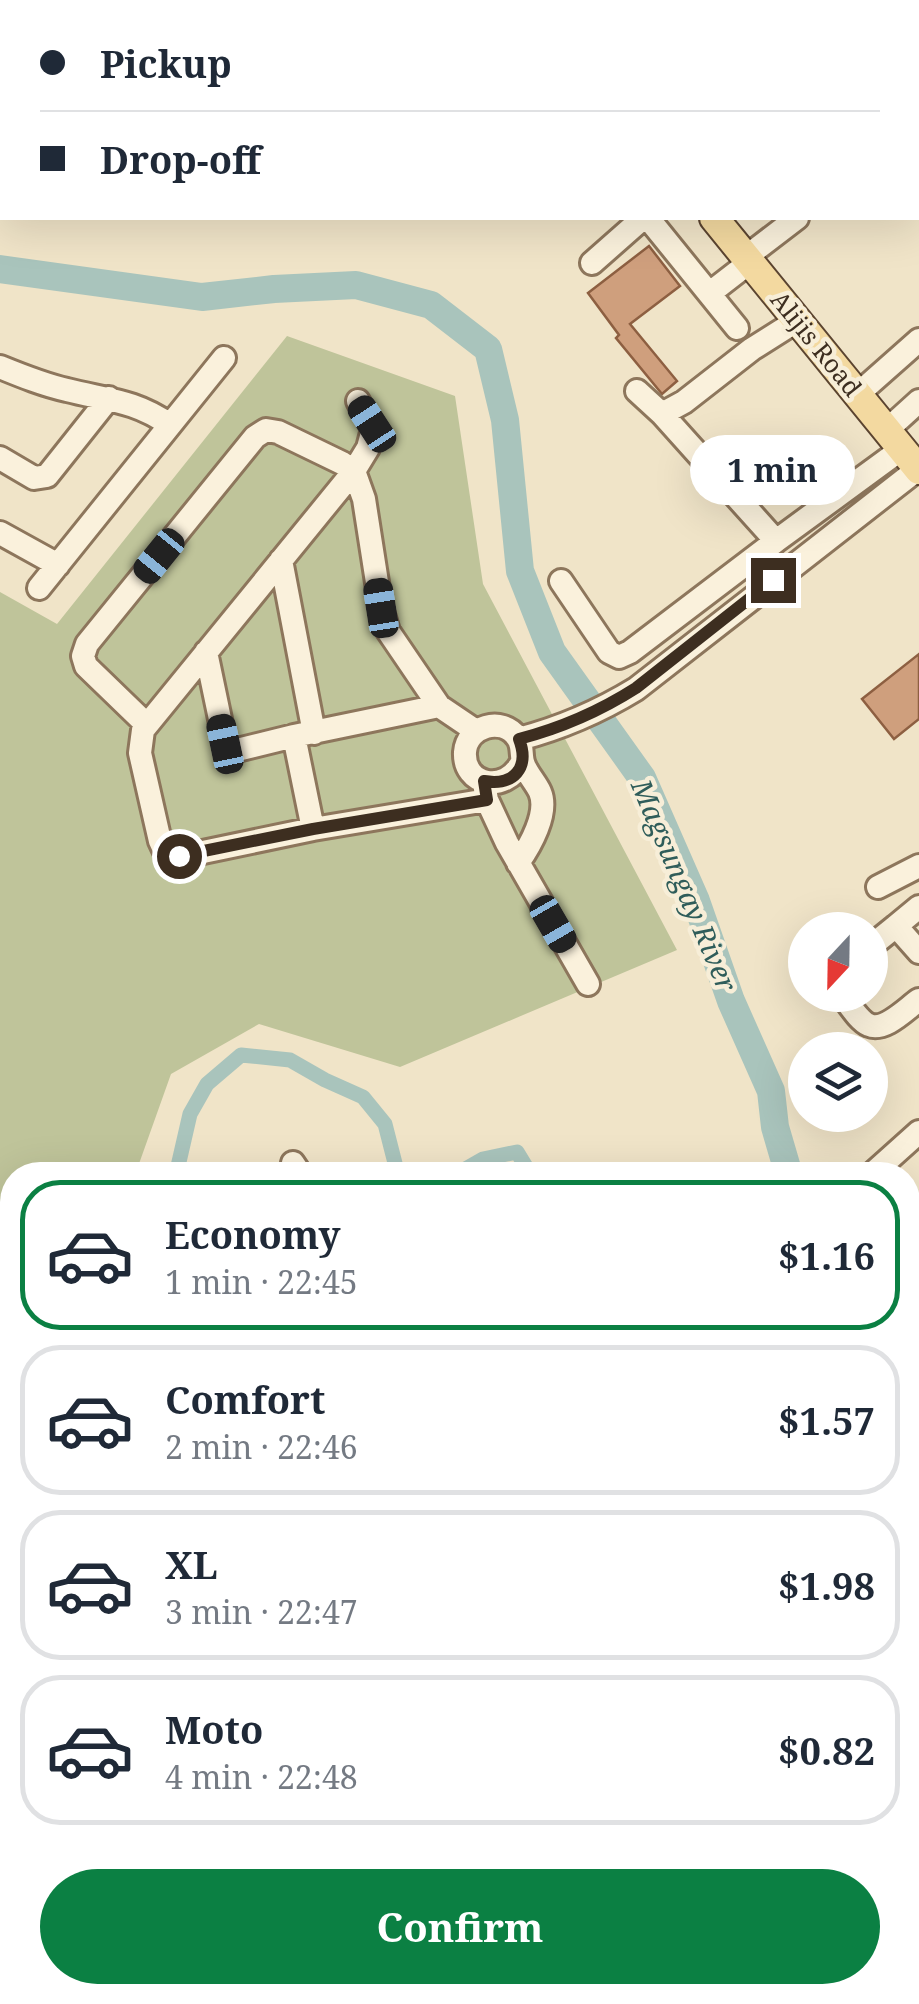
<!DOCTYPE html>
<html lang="en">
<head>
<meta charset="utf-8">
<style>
  :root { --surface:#fff; --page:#f2f2f3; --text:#1f2937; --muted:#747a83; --line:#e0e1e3; --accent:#0b8043 }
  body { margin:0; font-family:"Noto Serif",serif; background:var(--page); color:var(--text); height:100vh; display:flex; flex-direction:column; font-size:38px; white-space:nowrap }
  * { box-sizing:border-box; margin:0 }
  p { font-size:32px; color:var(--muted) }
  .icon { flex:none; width:55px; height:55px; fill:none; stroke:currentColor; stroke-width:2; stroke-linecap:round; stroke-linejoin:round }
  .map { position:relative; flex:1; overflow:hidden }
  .details { position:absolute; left:0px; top:1162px; width:920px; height:842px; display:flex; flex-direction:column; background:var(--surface); border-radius:40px 40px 0 0; box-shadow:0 10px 40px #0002 }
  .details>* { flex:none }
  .top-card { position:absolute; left:0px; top:0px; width:920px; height:220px; box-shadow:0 10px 40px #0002; display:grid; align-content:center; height:220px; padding:0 40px; background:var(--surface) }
  .needle { width:65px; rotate:202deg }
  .buttons { position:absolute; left:788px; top:912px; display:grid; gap:20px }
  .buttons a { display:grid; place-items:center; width:100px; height:100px; border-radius:50%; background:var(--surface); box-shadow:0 10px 40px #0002; font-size:50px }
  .end { position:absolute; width:45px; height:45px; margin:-22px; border:12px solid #3d2e20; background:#fff; box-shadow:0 0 0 5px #fff }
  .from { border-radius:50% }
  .bubble { position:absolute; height:70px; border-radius:35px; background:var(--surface); box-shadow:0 10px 40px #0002; font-size:32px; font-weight:700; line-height:70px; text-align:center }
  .car { position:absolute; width:30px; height:60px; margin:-30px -15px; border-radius:12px; box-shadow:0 0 8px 2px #0007; background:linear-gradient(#222 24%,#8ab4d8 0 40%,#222 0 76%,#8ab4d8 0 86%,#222 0) }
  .top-card b { display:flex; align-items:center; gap:35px; height:95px; font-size:38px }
  .top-card b+b { border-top:2px solid var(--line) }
  .top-card i { width:25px; height:25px; background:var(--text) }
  ul { padding:18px 0 0; list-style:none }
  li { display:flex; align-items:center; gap:30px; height:150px; margin:0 20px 15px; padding:0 20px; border:5px solid var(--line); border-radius:40px }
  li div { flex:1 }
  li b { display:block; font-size:38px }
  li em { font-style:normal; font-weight:700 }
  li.active { border-color:var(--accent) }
  li>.icon { width:90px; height:90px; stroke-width:1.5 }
  .primary-button { display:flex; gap:20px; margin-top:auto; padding:20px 40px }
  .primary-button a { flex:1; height:115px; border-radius:60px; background:var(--accent); color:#fff; font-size:40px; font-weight:700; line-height:115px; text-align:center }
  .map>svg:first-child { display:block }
</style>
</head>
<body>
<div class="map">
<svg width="919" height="2004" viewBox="0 0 919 2004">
  <rect width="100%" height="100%" fill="#f0e4c8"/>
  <!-- cemetery -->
  <path fill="#bfc49a" d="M287,336L455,396L483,584L677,950L400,1067L259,1024L171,1074L135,1175H12V1275L0,1283V592L57,624Z"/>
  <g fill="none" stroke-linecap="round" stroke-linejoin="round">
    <!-- canal -->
    <path stroke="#a9c4bc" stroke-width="15" d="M176,1175L190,1114L207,1084L241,1055L290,1060L325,1080L363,1097L385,1124L397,1171L415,1175
      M448,1175H455L483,1159L517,1152L531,1175
      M908,1270L919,1267
      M0,1372L7,1368L12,1359"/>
    <!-- river -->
    <path stroke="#a9c4bc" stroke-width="28" d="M0,269L202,297L274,289L356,285L431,305L488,349L505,420L520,571L552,652L642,778L696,901L731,1001L771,1091L775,1127L789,1175
      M908,1261L919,1267"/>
  </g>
  <!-- building -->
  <path fill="#cf9f7d" stroke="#8d5f41" stroke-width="2.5" d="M649,246L680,286L630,324L677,381L662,394L616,338L619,335L588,293Z
    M919,654V719L894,739L862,699Z"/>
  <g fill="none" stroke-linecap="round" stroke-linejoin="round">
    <!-- minor casing -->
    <g stroke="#8d765c" stroke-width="28">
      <path id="minor" d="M750,0L754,2
        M819,2L821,0
        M918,15L919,13
        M918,121L919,120
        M648,218L737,328
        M746,257L797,218
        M592,263L643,218
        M710,293L750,262
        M0,367C22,376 44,385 67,390C106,400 135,400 170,425
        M637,391L662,414L776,541L903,448
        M858,394L919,340
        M358,401L373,429L368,448L354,471L143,730L140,753L160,841L166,854L179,857L313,829L487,800
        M662,414L684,402L752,349L798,320
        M887,430L919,401
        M0,458L34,478L47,476L109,398
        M0,533L58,565
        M281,560L314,733
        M561,581L609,652L619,657L630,652L776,541
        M39,588L224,358
        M206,652L225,743L227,749L233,751L294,736L439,706
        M146,724L86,666L83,656L87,644L255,437L266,430L278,432L342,463L354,471L364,499L381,608L388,631L439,706L476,731
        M294,736L313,829
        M519,739C561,728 600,711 636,689L918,469
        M485,789L487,800L507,843L588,984
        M518,863C530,846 549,813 540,792C536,783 528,775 524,765C520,756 524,746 517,737C502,716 467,726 465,752C463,785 505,795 522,762
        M878,887L919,866
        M919,907L896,926L919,952
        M870,947L896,926
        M842,995C849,1004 859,1021 869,1025C885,1032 907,1008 919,1000
        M293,1163L301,1175
        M871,1175L919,1132
        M0,1486L12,1503
        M908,1551L919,1564
        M908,1596L919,1588
        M0,1627L12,1645
        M908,1684L919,1692
        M0,1709L12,1701
        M908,1724L919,1716
        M0,1781L12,1799
        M908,1806L919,1814
        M0,1864L12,1855
        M908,1898L919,1905
        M39,2004L56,1992
        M407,2004L421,1992"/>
    </g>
    <!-- major casing -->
    <g stroke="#5b4430" stroke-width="32">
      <path id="major" d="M536,0L538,2
        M714,218L919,470"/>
    </g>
    <!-- minor -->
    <use href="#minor" stroke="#faf1dc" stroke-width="22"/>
    <!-- major -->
    <use href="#major" stroke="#f3d9a0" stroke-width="28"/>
  </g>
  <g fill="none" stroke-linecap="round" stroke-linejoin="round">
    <!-- route -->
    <path stroke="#3d2e20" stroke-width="12" d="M179,856L313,829L487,800L484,781C514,786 530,768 519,739C561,728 600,711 636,688L773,580"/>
  </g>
  <g text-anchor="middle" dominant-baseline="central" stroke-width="9" stroke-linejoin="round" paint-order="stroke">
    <!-- street labels -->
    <g font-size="25" fill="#3d2e20" stroke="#f7eed8">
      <text transform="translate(817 343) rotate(51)">Alijis Road</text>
    </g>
    <!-- water labels -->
    <g font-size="28" font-style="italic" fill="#2f5d5a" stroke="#f7eed8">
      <text transform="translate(685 885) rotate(67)">Magsungay River</text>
    </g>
  </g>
</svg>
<div class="buttons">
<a><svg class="needle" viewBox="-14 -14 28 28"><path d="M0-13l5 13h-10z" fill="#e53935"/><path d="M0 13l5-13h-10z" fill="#747a83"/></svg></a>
<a><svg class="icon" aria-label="layers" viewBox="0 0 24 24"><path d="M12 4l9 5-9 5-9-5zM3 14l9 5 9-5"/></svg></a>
</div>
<i class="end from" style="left:179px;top:856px"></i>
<i class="end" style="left:773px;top:580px"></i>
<div class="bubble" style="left:690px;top:435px;width:165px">1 min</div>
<i class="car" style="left:372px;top:424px;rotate:327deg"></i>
<i class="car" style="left:159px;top:556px;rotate:219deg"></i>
<i class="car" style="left:381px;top:608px;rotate:351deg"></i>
<i class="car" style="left:225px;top:744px;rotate:348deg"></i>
<i class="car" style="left:553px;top:924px;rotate:150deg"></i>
<div class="top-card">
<b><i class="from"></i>Pickup</b>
<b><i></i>Drop-off</b>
</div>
<section class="details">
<ul>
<li class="active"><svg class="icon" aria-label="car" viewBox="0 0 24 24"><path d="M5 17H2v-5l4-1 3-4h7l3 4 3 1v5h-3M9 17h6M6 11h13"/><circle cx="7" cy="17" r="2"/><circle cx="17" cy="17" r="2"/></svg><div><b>Economy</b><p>1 min · 22:45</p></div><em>$1.16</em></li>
<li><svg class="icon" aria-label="car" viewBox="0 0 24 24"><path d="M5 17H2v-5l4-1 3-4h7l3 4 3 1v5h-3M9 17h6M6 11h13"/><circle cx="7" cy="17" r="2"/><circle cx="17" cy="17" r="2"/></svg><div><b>Comfort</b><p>2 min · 22:46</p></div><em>$1.57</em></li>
<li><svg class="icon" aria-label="car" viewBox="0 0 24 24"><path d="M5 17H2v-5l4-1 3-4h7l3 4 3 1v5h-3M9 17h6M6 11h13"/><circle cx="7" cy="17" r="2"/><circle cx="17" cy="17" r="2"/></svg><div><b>XL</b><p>3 min · 22:47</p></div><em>$1.98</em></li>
<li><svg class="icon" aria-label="car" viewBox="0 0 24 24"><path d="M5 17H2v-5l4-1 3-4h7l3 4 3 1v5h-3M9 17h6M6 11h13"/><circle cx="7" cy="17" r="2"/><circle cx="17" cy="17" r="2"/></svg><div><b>Moto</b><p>4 min · 22:48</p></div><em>$0.82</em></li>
</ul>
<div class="primary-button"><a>Confirm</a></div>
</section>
</div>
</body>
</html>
